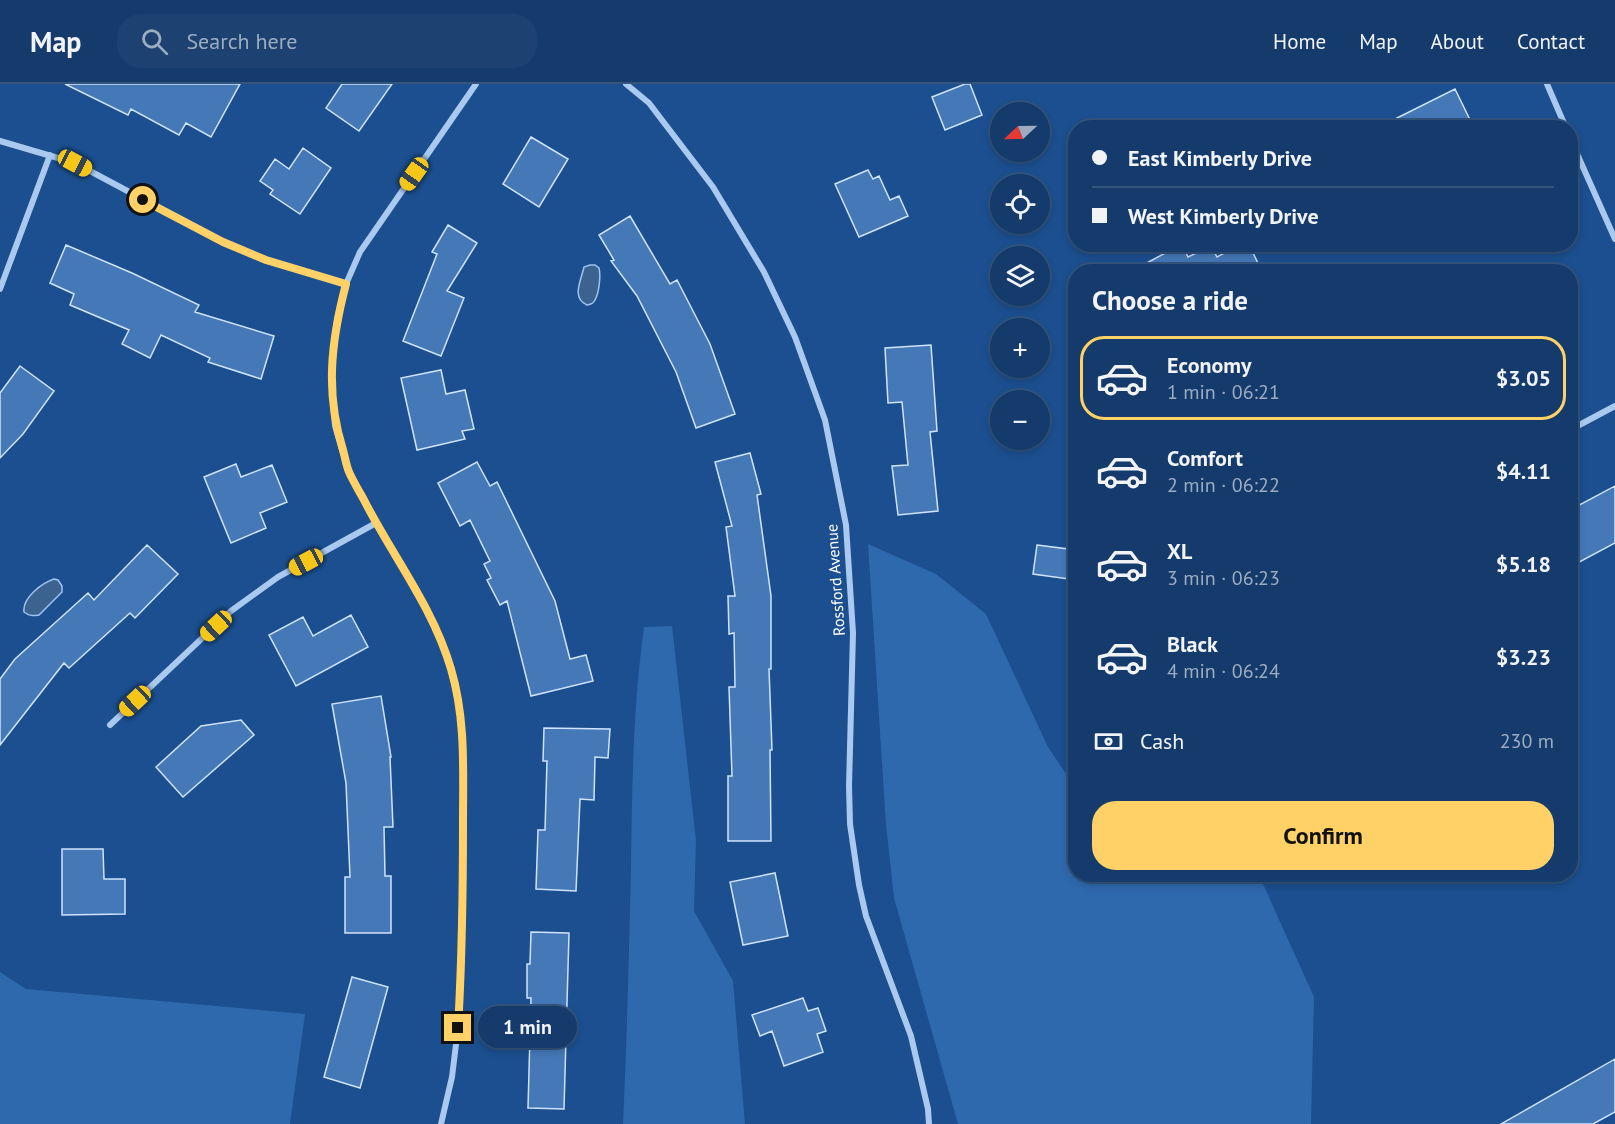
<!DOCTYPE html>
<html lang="en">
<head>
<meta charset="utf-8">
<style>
  :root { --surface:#143b6b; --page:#1d4271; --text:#f1f3f6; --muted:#9dadc1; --line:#33557e; --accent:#ffd166 }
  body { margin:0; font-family:"PT Sans",sans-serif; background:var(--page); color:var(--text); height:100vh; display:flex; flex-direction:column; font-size:22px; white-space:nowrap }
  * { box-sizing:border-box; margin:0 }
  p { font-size:20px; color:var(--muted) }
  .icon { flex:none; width:33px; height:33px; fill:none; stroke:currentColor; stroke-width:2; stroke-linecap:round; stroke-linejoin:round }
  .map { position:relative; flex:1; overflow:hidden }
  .sheet { position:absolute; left:1068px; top:180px; width:510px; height:618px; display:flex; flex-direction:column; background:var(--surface); border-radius:24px; box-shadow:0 3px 9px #0003,0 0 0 2px var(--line) }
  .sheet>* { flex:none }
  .guide { position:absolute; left:1068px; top:36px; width:510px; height:132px; border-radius:24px; box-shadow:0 3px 9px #0003,0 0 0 2px var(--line); display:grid; align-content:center; height:132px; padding:0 24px; background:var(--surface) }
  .needle { width:39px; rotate:248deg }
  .fabs { position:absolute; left:990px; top:18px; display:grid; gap:12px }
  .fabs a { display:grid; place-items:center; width:60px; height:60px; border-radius:50%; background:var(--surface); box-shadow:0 3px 9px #0003,0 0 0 2px var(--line); font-size:30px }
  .end { position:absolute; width:27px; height:27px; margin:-14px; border:8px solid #ffd166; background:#111; box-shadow:0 0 0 3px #111 }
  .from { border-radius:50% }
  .bubble { position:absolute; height:42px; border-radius:21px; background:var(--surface); box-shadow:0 3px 9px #0003,0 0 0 2px var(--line); font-size:20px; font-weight:700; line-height:42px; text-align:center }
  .car { position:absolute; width:18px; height:36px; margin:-18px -9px; border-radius:8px; box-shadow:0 0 4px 2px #0007; background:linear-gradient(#f5c518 24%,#345 0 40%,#f5c518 0 76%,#345 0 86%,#f5c518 0) }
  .guide b { display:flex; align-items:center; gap:21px; height:57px; font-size:22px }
  .guide b+b { border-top:2px solid var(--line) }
  .guide i { width:15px; height:15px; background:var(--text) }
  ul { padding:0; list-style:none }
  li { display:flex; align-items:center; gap:18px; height:84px; margin:0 12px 9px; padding:0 12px; border:3px solid transparent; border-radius:24px }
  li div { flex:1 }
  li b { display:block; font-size:22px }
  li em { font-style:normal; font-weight:700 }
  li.selected { border-color:var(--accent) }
  li>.icon { width:54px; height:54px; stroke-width:1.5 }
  h2 { padding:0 24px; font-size:27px; line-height:72px }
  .pay { display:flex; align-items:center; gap:15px; height:66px; padding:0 24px; font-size:22px }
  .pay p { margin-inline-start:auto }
  .button { display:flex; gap:12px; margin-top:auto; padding:12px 24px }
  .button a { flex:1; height:69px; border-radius:24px; background:var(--accent); color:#111; font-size:24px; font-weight:700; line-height:69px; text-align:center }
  header { display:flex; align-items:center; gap:36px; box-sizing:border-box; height:84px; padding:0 30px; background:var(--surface); border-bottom:2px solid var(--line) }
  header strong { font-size:28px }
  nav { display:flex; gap:33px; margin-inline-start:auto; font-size:21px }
  .search { width:420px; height:54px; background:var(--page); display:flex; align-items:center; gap:15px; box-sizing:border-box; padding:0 21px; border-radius:24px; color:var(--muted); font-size:22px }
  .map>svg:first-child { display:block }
</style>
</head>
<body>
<header>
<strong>Map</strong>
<div class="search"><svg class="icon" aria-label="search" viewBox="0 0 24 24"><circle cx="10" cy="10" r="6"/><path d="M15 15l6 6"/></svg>Search here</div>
<nav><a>Home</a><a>Map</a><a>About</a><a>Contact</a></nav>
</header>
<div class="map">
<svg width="1615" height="1040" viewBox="0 0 1615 1040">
  <rect width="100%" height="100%" fill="#1b4f8f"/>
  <!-- green -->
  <path fill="#2e69ad" d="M868,460L936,490L986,530L1048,663L1075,703L1076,790L1259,791L1314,913L1311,1040H958L894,814L886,741Z
    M672,542L696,757L694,827L733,897L745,1040H623C627,955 629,870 631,784C632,704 633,622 644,543Z
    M0,888L26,905L305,930L290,1040H0Z"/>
  <!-- water -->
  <path fill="#3c6290" stroke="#9cc4f0" stroke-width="1.5" d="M590,181H595L599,184C601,192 599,209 595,216C593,220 591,220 587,221C571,214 581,197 584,183Z
    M54,495L58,496L62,502V508L39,531C33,532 29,532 24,528C22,514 42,499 54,495Z"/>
  <!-- building -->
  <path fill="#4478b7" stroke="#cfe3fa" stroke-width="1.5" d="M65,0H240L211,53L186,39L179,51L131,25L128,31Z
    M342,0H392L359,47L326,24Z
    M965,0H970L982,31L945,46L932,13Z
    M1455,5L1474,44H1377Z
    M531,53L568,75L539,123L503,100Z
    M303,64L331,84L300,130L270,110L273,106L260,97L275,75L289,85Z
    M868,86L873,95L879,92L890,116L899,112L908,132L859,153L835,100Z
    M630,132L670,200L677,196L710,260L735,330L696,344L676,288L637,212L611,177L614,176L599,151Z
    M448,141L477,159L447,207L464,214L441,272L403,257L437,170L432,168Z
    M1182,160L1188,173L1211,162L1217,173L1241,160H1249L1262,188H1130Z
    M66,161L132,189L199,221L195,228L274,252L261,295L208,278L210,274L161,251L150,274L122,260L129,246L70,221L74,210L50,199Z
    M931,261L937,347L930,348L938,427L898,431L892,382L908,381L902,318L888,319L885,264Z
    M20,282L54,307L23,350L0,374V309Z
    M441,286L446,310L465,306L474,345L462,347L465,355L417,366L401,294Z
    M750,369L761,410L757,411L771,512V585H769L772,666H770L771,757H728V692H732L729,603H735L734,549L729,550L728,512H735L726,443L732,442L715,378Z
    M477,378L490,402L497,398L555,517L570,575L586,571L593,597L531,612L507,517L500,521L487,496L491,494L484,480L490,477L470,436L460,442L438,399Z
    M236,380L241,393L272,381L287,418L260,429L266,444L231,459L204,393Z
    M1615,402V459L1570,483V426Z
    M147,461L178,490L135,534L130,529L69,584L64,579L0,661V595L15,575L88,509L94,516Z
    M1037,461L1076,466V496L1033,490Z
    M351,531L368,563L296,602L269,551L303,533L313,552Z
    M381,612L391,673H390L393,743H384L385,792H391V849H345V793H350L346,699L332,620Z
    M241,636L254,651L183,713L156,683L201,642Z
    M544,644L610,645L608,674L595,673L594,716L580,715L576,807L536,805L538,746H545L547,677H543Z
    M62,765H103L104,795H125V830L62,831Z
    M775,789L788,852L743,861L730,798Z
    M531,848L569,849L564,1025L528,1024L531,914H527V880H530Z
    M352,893L388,903L360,1004L324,993Z
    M803,914L808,927L818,924L826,947L817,950L823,968L784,982L772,947L760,952L752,931Z
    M1615,975V1028L1593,1040H1501Z"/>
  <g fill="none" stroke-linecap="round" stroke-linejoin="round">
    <!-- minor -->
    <path stroke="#a9c9ee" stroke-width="6" d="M626,0L649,19L713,103L764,188L795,253L825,336L846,441L853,549L849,702L850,740L859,801L866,832L911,952L928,1025L929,1040
      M1547,0L1566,44
      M1570,54L1615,155
      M0,57L75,79L223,158L266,176L346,200
      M0,205L50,71
      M1570,346L1615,322
      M110,641L231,527L278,493L376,439
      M441,1040L452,993L458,944L461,893L463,782V674L460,626L451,586L441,555L424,520L376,439L348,386L335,342L331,295L337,235L346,200L360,168L476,0"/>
  </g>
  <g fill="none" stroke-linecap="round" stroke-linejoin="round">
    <!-- route -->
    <path stroke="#ffd166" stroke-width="8" d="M143,116L223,158L266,176L346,200C331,257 325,309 343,366C345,373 346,381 349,388C353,397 359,407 364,416C393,473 433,523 451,585C466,635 463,688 463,739C463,807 462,876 458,944"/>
  </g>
  <g text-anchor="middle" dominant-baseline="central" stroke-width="4.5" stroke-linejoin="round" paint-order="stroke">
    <!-- street labels -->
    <g font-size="16" fill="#fff" stroke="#1b4f8f">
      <text transform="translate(835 496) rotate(-94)">Rossford Avenue</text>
    </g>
  </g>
</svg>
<div class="fabs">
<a><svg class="needle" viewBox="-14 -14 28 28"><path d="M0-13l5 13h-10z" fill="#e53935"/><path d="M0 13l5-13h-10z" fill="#9dadc1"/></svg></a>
<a><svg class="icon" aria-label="locate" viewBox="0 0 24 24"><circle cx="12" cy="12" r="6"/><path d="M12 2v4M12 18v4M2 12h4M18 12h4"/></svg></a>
<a><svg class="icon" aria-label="layers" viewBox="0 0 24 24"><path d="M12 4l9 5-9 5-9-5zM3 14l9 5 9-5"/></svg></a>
<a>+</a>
<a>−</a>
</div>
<i class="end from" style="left:143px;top:116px"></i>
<i class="end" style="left:458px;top:944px"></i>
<div class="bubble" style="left:478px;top:922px;width:99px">1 min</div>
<i class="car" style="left:75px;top:79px;rotate:118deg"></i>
<i class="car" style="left:414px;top:90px;rotate:215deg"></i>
<i class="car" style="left:306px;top:478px;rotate:242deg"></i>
<i class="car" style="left:216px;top:542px;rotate:227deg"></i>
<i class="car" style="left:135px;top:617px;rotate:227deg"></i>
<div class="guide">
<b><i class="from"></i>East Kimberly Drive</b>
<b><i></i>West Kimberly Drive</b>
</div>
<section class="sheet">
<h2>Choose a ride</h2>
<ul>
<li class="selected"><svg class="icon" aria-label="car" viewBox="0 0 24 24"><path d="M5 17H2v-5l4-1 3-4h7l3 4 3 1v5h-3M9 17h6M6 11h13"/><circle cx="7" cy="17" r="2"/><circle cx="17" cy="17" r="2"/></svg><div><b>Economy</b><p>1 min · 06:21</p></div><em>$3.05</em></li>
<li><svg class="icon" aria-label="car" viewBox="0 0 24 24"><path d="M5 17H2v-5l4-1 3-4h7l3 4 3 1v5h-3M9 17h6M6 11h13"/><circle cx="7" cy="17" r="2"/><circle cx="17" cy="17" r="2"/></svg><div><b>Comfort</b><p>2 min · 06:22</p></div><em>$4.11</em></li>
<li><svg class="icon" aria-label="car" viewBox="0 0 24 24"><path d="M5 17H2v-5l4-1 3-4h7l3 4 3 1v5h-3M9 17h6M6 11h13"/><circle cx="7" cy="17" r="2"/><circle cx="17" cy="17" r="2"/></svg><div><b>XL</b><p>3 min · 06:23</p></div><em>$5.18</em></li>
<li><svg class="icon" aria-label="car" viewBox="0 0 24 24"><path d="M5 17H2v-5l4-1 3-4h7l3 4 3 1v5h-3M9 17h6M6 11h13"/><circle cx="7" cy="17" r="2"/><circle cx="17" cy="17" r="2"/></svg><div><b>Black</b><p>4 min · 06:24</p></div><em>$3.23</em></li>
</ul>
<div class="pay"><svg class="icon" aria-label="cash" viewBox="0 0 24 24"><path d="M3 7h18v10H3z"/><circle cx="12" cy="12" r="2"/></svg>Cash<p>230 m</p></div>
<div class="button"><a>Confirm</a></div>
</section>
</div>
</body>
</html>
